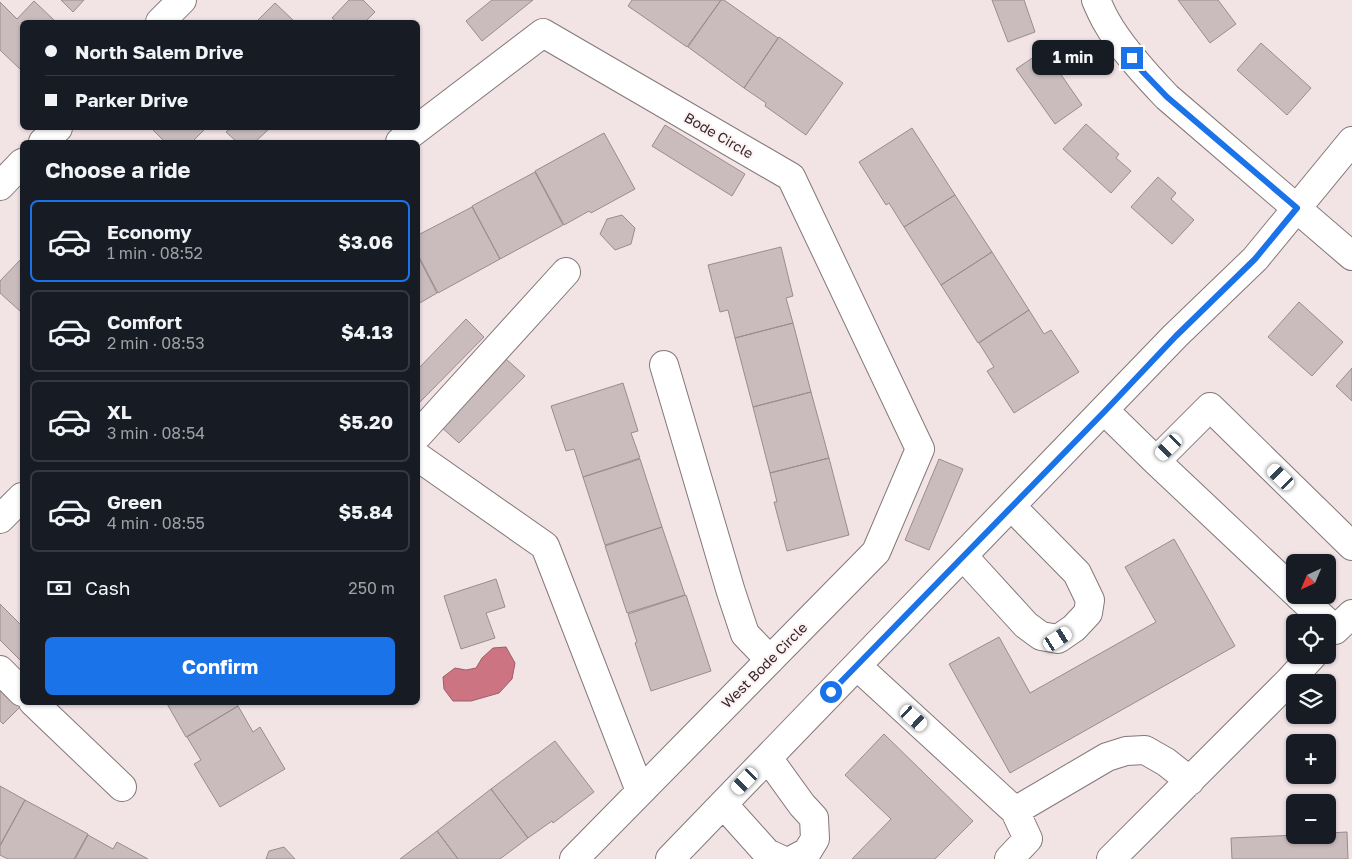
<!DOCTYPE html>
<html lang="en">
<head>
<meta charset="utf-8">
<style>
  :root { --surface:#171b24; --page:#242831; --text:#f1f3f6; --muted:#9ea1a6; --line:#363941; --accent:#1a73e8 }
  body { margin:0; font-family:"Golos Text",sans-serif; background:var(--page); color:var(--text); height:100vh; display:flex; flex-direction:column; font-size:19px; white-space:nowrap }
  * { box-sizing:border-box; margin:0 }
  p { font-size:16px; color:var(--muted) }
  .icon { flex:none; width:28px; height:28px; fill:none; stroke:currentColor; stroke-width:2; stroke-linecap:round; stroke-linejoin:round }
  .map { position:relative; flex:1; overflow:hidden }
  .sheet { position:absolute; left:20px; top:140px; width:400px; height:565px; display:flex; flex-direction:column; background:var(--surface); border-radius:8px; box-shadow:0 1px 4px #0004 }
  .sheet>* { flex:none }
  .hud { position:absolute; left:20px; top:20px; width:400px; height:110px; border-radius:8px; box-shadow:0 1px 4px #0004; display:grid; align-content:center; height:110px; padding:0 25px; background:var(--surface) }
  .needle { width:32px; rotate:224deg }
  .buttons { position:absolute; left:1286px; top:554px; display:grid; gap:10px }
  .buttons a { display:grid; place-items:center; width:50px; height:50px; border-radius:8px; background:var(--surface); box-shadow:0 1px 4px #0004; font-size:25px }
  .end { position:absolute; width:22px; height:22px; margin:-11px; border:6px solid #1a73e8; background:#fff; box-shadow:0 0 0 2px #fff }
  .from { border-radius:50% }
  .bubble { position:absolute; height:35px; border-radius:8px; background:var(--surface); box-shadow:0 1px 4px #0004; font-size:16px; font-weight:700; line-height:35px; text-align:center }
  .car { position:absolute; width:15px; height:30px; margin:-15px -8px; border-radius:6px; box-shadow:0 0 4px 1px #0007; background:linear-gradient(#fff 24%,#345 0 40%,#fff 0 76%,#345 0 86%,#fff 0) }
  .hud b { display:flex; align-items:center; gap:18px; height:48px; font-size:19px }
  .hud b+b { border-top:1px solid var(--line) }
  .hud i { width:12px; height:12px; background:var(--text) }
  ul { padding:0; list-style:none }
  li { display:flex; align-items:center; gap:15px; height:82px; margin:0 10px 8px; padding:0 15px; border:2px solid var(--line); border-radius:8px }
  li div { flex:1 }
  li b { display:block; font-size:19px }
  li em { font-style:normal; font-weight:700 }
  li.on { border-color:var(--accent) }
  li>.icon { width:45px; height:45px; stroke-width:1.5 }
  h2 { padding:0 25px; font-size:22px; line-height:60px }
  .pay { display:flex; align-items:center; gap:12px; height:55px; padding:0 25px; font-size:19px }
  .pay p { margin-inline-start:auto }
  .button { display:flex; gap:10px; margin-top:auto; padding:10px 25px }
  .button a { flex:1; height:58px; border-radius:8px; background:var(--accent); color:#fff; font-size:20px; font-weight:700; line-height:58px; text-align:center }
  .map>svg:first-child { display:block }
</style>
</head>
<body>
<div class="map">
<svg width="1352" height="859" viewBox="0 0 1352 859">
  <rect width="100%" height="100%" fill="#f2e3e5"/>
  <!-- water -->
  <path fill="#cc7482" stroke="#9d5e68" d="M506,647L515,663L512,679L499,693L471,701H453L444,689L443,677L455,668L466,670L476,668L482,658L493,648Z"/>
  <!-- building -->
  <path fill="#cabcbd" stroke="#9a8c8e" d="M61,0H84L73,12Z
    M349,0H363L375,12L365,22H337L332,18Z
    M492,0H533L482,41L466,21Z
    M632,0H721L687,47L628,6Z
    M721,0H724L778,38L744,88L688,47Z
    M992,0H1024L1035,32L1008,42Z
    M1178,0H1218L1236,24L1210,43Z
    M34,1L56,22H22V67L20,69L0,50V2L17,19Z
    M275,3L295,22H256Z
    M779,37L843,83L806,135L765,106L766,103L744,88Z
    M1261,43L1311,88L1287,115L1237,70Z
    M1044,50L1082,105L1055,124L1016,69Z
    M1086,124L1119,154L1116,158L1131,171L1111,193L1063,149Z
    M665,125L745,174L732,196L652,146Z
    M156,128H206L192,142H165L153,130Z
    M231,128H270L255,142H237L226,132Z
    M912,128L955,195L904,227L889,203L886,205L859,162Z
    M604,133L635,189L591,213L589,211L564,225L535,171Z
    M535,172L563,225L500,259L472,206Z
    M1158,177L1176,193L1171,199L1194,220L1172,244L1131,207Z
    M955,195L992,252L941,285L904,227Z
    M472,207L500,259L438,293L418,255V235Z
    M622,215L635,228L631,244L615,250L600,234L607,219Z
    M781,247L793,296L786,298L793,323L735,338L728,310L720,312L708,265Z
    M992,252L1029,310L978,343L941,285Z
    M418,256L437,293L418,304Z
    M22,258V311L21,312L0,293V281Z
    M1299,302L1343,342L1312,376L1268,337Z
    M1029,310L1044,334L1051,330L1079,372L1014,413L987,371L994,367L979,343Z
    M466,319L484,337L418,404V369Z
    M793,323L811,392L753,407L735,338Z
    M506,359L525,376L459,443L440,426Z
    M1352,368V401L1336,386Z
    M623,383L638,431L631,433L640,458L583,477L574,449L566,451L551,406Z
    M811,392L829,458L770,473L753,407Z
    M829,458L849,535L787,551L774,502H777L770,473Z
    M640,459L662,527L605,545L583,477Z
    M939,459L963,469L929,550L905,540Z
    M662,527L685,595L627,613L605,546Z
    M1174,539L1235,646L1010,773L949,664L999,637L1030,693L1156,622L1125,567Z
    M496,579L505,607L486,613L495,638L461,649L444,596Z
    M686,595L711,671L651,691L635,643L637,642L628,614Z
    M0,604L22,626V662L0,640Z
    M0,685L21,706L3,724L0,721Z
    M166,702H236L238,706L186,737Z
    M238,706L253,732L260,727L285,769L220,807L194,764L201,760L187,737Z
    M884,734L973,821L935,859H852L891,819L845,775Z
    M555,741L594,792L553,823L552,821L528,838L491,789Z
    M0,786L25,800L0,845Z
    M491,789L528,838L500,859H458L437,831Z
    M25,800L88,834L74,859H8L0,855V846Z
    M437,831L458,859H400Z
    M1347,832L1348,859H1232L1231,838L1297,835H1328V833Z
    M88,835L113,849L117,842L148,859H75Z
    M284,847L295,859H266L269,851Z"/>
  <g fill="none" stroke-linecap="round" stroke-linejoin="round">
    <!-- minor casing -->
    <g stroke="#847778" stroke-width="30">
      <path id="minor" d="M1096,0C1099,7 1102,14 1106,21C1121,48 1146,75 1167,97L1352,256
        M160,22L182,0
        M43,142L58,128
        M400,142L543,33L791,177L920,449L876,552L574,859
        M0,186L22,163
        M664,365L731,592L745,634L770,660
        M1105,411L1156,461L1295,592
        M418,435L566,272
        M418,457L545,546L640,791
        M1156,461L1210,407L1352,546
        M0,519L22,497
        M963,556L1026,625L1041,636L1058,639L1074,628L1088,613L1090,600L1077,573L1012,507
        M1298,595L1327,622
        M1335,630L1352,614
        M857,666L1015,811L1028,839L1009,859
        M0,670L22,692
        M33,702L122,787
        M768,758L802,805L814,818L815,839L807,852L794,859
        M723,804L767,853L780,859
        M1015,811L1107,757L1126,751L1145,750L1166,762L1190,781
        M670,859L1175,336L1255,259L1352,141
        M1111,859L1289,681L1313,655"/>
    </g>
    <!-- minor -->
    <use href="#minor" stroke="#fff" stroke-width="28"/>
  </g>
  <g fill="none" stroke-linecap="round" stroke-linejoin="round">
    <!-- route -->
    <path stroke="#1a73e8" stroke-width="6" d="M831,692L1105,411L1176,336L1255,259L1297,208L1167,97L1142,71L1132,58"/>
  </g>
  <g text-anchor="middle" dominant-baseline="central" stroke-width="4" stroke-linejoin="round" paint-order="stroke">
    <!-- street labels -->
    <g font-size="14" fill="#2f292a" stroke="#fff0f2">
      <text transform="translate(719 135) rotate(30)">Bode Circle</text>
      <text transform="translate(764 665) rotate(-45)">West Bode Circle</text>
    </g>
  </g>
</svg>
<div class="buttons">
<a><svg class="needle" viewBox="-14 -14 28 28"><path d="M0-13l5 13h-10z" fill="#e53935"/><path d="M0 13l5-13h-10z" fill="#9ea1a6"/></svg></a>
<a><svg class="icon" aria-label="locate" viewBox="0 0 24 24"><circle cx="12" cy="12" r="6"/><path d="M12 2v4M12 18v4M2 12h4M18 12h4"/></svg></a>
<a><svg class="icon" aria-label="layers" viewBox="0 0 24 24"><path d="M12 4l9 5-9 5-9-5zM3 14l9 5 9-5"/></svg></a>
<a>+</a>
<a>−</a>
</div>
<i class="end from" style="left:831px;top:692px"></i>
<i class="end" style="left:1132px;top:58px"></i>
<div class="bubble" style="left:1032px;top:40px;width:82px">1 min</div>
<i class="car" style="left:1169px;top:447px;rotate:225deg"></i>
<i class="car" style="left:1281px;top:477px;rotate:314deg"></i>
<i class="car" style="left:1058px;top:639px;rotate:57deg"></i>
<i class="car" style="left:914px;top:718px;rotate:132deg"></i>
<i class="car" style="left:745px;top:781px;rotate:224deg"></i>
<div class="hud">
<b><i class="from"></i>North Salem Drive</b>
<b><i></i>Parker Drive</b>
</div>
<section class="sheet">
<h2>Choose a ride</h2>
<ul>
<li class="on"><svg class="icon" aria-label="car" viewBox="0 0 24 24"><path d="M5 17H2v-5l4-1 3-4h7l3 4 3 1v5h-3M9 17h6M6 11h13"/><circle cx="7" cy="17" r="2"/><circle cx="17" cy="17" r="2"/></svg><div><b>Economy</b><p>1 min · 08:52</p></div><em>$3.06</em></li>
<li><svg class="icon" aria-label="car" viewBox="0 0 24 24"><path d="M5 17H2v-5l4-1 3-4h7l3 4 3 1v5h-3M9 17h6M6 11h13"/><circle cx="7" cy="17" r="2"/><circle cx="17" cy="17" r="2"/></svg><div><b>Comfort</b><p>2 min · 08:53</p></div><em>$4.13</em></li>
<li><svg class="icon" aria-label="car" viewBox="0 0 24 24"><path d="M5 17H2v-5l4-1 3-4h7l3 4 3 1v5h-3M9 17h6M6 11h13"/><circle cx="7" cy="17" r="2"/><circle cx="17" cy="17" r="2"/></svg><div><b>XL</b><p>3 min · 08:54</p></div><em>$5.20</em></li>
<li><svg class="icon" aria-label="car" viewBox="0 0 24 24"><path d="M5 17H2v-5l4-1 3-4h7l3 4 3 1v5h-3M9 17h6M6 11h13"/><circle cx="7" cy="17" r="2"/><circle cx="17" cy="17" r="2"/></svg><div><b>Green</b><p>4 min · 08:55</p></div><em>$5.84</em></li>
</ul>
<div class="pay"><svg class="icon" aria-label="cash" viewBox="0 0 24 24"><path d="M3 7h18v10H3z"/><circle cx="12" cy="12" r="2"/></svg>Cash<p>250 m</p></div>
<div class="button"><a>Confirm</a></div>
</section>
</div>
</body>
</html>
